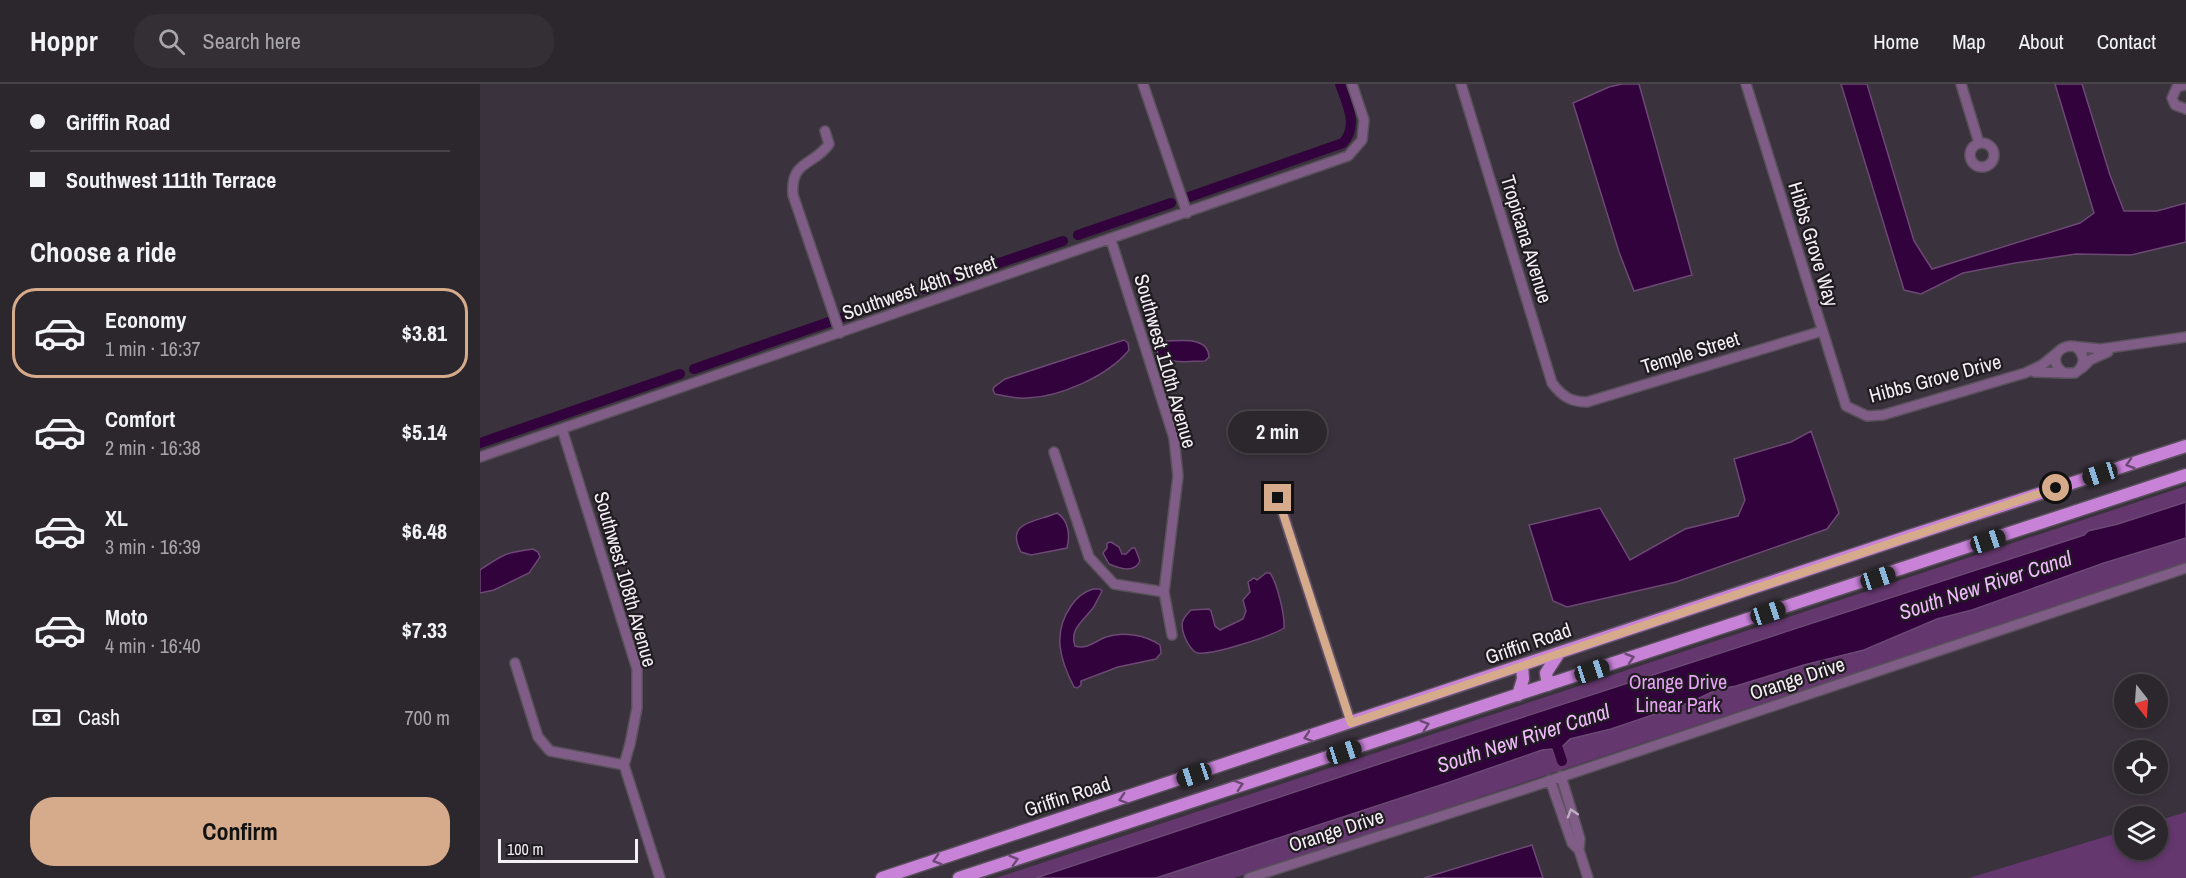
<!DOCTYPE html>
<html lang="en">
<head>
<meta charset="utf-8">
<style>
  :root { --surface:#2c262d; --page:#342e35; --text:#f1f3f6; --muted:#a6a5aa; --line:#484349; --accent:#d6ab8b }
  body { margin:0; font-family:"Archivo Narrow",sans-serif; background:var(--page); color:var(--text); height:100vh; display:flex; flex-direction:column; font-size:22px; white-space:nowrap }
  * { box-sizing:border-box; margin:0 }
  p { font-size:20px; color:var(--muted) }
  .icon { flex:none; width:33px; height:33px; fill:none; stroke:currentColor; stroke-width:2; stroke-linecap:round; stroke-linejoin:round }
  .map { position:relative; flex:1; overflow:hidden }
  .sheet { display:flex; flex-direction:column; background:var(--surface); width:480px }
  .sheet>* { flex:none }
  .top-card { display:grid; align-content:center; height:132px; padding:0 30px; background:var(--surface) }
  .needle { width:39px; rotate:163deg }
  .buttons { position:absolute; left:1634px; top:590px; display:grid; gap:12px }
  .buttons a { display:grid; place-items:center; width:54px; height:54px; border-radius:50%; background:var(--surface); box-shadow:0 3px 9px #0003,0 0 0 2px var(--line); font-size:30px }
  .scale { position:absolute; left:18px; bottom:15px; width:140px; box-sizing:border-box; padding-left:6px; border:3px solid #f4eef5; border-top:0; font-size:16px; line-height:21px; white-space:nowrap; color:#f4eef5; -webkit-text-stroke:4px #1f1b20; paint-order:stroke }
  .end { position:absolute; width:27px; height:27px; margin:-14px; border:8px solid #d6ab8b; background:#111; box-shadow:0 0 0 3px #111 }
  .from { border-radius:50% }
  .bubble { position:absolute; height:42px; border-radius:21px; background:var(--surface); box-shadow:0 3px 9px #0003,0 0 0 2px var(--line); font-size:20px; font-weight:800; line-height:42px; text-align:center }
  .car { position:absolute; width:18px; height:36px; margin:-18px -9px; border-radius:8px; box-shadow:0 0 4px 2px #0007; background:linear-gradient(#222 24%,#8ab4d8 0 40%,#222 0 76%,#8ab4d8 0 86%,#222 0) }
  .top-card b { display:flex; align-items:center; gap:21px; height:57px; font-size:22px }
  .top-card b+b { border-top:2px solid var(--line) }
  .top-card i { width:15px; height:15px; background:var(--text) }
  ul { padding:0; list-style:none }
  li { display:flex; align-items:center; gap:18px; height:90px; margin:0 12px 9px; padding:0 18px; border:3px solid transparent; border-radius:24px }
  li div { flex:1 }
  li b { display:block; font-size:22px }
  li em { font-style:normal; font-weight:800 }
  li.on { border-color:var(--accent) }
  li>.icon { width:54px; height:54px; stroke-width:1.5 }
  h2 { padding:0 30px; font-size:27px; line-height:72px }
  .pay { display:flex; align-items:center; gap:15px; height:66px; padding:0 30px; font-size:22px }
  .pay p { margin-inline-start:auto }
  .button { display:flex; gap:12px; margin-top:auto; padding:12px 30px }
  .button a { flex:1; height:69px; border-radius:24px; background:var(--accent); color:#111; font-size:24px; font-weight:800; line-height:69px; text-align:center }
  header { display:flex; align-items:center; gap:36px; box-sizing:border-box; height:84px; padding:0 30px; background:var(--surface); border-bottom:2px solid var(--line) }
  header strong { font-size:28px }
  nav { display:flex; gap:33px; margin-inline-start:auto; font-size:21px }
  .search { width:420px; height:54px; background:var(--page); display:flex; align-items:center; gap:15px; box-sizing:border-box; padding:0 21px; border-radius:24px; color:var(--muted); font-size:22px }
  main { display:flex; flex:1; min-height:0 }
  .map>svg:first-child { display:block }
</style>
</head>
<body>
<header>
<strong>Hoppr</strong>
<div class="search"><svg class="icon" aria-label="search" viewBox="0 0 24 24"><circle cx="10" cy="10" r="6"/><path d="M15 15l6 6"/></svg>Search here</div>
<nav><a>Home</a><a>Map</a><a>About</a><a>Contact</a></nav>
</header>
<main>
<section class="sheet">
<div class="top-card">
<b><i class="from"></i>Griffin Road</b>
<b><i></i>Southwest 111th Terrace</b>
</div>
<h2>Choose a ride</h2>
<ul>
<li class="on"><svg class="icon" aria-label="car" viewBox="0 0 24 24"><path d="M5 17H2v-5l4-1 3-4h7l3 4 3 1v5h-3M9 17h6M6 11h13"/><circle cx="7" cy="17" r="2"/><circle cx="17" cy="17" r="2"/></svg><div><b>Economy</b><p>1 min · 16:37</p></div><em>$3.81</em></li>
<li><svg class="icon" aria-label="car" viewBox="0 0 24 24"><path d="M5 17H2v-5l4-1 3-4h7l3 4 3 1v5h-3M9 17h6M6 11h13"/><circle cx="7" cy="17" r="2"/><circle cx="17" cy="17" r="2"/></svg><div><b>Comfort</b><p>2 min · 16:38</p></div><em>$5.14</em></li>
<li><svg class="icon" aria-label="car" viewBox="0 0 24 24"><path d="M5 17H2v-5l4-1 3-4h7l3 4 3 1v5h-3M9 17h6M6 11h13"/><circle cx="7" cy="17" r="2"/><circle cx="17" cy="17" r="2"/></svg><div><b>XL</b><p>3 min · 16:39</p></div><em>$6.48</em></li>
<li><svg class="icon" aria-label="car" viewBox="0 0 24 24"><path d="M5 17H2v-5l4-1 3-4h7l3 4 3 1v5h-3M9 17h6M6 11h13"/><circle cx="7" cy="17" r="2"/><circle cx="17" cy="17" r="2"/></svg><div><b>Moto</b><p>4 min · 16:40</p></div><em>$7.33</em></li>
</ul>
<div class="pay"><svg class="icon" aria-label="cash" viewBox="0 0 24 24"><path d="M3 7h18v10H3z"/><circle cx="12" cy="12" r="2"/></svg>Cash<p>700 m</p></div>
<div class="button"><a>Confirm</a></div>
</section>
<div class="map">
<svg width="1706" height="794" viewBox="0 0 1706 794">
  <rect width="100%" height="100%" fill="#3a323c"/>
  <!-- green -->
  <path fill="#64376e" d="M1706,402V480L754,794H516Z
    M1706,728V794H1489L1644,747V765H1677V737Z"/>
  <!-- water -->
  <path fill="#32023c" stroke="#6c4974" stroke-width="1.5" d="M1142,0H1159L1212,191L1154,207L1139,168L1093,19L1129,3Z
    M1361,0H1387L1434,157L1452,185L1600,139L1614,129L1575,0H1602L1630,91L1644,127H1677L1706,119V158L1651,171L1596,170L1535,179L1483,189L1441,210L1424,206Z
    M644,256L648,259L649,266C628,292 580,313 547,314C536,315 525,312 515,310L513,306L514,303L525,295Z
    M685,257C701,257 728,252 729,273L725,277C708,277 692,281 678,270L677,265Z
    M1331,347L1359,429L1347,445L1196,498L1087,523L1073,517L1049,441L1120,424L1150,476L1205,445L1258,432L1265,416L1254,375L1311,358Z
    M1706,418V454L1624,479L1492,526L1457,535L1384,566L1324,581L1256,602L1236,606L1211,618L1131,645L1090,655L1081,664L1083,669L1075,671L1072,665L1062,666L970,698L676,794H556L917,674L1604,451L1608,447L1638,440Z
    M577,429C589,436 590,452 587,464L551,471L541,468C524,437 557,438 577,429Z
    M631,458L639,463L642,470H646L652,464H655L660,477C654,490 639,484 629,480L623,469L627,464V459Z
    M53,465L58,468L60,473L49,489L14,506L0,509V486C24,470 24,469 53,465Z
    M786,489H790C797,499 805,531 804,544C792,552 733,571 718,569C712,568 706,557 704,551C700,539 702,535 711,526L729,525L731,527L735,542L740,546L763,535L766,527L763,516L770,508L768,498L774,494L777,496Z
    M613,505H620L622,507C619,513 616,519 613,524C604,536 589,545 595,562C607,566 615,557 626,553C642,547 666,551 680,561L681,569L676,575L638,583L601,597V601L597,604L594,603C580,576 572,549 591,522C597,513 603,508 613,505Z
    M1052,761L1063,794H944Z"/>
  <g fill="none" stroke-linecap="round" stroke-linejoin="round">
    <!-- canal -->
    <path stroke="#32023c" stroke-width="10" d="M706,114L863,59C879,41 867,20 860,0
      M598,151L691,119
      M444,205L583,157
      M363,233L429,210
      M214,285L349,238
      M0,359L200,290
      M1075,656L1082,677"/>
    <!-- minor casing -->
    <g stroke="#58505a" stroke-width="12">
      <path id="minor" d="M663,0L707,129
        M981,0L1072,299C1082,312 1090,318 1107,318L1342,247
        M1266,0L1366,322L1387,332L1403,331L1545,289L1562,281L1578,268
        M1481,0L1499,59
        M1706,1L1697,3L1692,14L1695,21L1706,25
        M345,47L349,60C334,82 310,76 313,111L360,249
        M1490 71a12 12 0 1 1 24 0a12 12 0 1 1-24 0Z
        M631,156L694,354L698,392L684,508L692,551
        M1594,262C1606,269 1606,282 1595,289H1584C1570,280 1574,264 1590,262L1621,265L1706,253
        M1602,284L1610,276L1628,268
        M1554,288L1584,289
        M82,345L157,585V624L150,660L144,681L180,794
        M574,368L609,473L634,500L684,508
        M0,373L868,72L882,56L884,36L872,0
        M798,414L871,639
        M35,579L58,653L70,667L144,681
        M1081,692L1100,755L1099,766
        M1070,696L1092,759L1099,766L1108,794
        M769,794L1045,705L1706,484"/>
    </g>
    <!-- major casing -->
    <g stroke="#58505a" stroke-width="15">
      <path id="major" d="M1068,601L1066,589L1079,569
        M1038,611L1043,595L1042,581
        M402,794L1426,453L1706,362
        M479,794L1706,391"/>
    </g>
    <!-- minor -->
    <use href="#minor" stroke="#805d87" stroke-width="9"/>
    <!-- major -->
    <use href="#major" stroke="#c882d8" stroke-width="12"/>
  </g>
  <!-- one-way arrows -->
  <defs><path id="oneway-chevron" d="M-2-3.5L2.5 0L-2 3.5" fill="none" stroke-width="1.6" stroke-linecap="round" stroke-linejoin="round" transform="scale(1.5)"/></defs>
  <g stroke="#6b4973">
    <use href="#oneway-chevron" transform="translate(1650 380) rotate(162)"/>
    <use href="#oneway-chevron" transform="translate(1150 574) rotate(-18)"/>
    <use href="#oneway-chevron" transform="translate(945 641) rotate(-18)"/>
    <use href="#oneway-chevron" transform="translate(828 653) rotate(162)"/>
    <use href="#oneway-chevron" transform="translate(759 701) rotate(-18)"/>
    <use href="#oneway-chevron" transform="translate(643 715) rotate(162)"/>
    <use href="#oneway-chevron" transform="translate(457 776) rotate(162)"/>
    <use href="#oneway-chevron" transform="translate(534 776) rotate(-18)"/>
  </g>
  <use stroke="#c0adc4" href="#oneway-chevron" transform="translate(1092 729) rotate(-107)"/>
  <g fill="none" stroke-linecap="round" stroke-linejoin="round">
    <!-- route -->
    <path stroke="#d6ab8b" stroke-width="8" d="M798,414L871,639L1576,404"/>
  </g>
  <g text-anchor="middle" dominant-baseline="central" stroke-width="4.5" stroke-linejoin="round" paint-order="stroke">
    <!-- street labels -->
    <g font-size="20" fill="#f4eef5" stroke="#1f1b20">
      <text transform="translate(1047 155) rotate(73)">Tropicana Avenue</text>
      <text transform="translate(1334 160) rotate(73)">Hibbs Grove Way</text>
      <text transform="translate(439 203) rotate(-19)">Southwest 48th Street</text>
      <text transform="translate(1210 268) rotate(-17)">Temple Street</text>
      <text transform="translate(686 277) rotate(74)">Southwest 110th Avenue</text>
      <text transform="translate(1455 294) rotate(-15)">Hibbs Grove Drive</text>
      <text transform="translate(146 495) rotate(74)">Southwest 108th Avenue</text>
      <text transform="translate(1048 559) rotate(-19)">Griffin Road</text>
      <text transform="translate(1317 594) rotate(-18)">Orange Drive</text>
      <text transform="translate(587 712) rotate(-18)">Griffin Road</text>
      <text transform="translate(856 746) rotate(-18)">Orange Drive</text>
    </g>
    <!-- park labels -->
    <g font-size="20" fill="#e8a2f8" stroke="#1f1b20">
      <text x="1198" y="597">Orange Drive<tspan x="1198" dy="23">Linear Park</tspan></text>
    </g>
    <!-- water labels -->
    <g font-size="21" font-style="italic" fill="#f2bafe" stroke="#1f1b20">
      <text transform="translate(1505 501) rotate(-18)">South New River Canal</text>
      <text transform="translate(1043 654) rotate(-18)">South New River Canal</text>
    </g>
  </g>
</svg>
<div class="buttons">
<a><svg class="needle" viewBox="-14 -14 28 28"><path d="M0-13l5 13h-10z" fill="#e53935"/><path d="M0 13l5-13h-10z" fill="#a6a5aa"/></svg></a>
<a><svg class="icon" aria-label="locate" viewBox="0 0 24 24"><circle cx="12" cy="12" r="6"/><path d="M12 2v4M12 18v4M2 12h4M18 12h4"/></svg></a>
<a><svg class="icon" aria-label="layers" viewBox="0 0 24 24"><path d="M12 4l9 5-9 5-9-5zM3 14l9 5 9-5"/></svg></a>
</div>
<div class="scale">100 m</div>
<i class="end from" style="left:1576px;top:404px"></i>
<i class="end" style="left:798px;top:414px"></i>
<div class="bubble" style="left:748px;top:327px;width:99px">2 min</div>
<i class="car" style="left:1620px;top:390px;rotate:252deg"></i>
<i class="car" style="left:1508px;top:457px;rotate:72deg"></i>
<i class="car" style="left:1398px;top:494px;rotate:72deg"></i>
<i class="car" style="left:1288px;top:529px;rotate:72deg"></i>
<i class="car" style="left:1112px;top:587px;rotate:72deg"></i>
<i class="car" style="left:864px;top:668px;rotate:72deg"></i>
<i class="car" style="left:714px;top:691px;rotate:251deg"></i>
</div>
</main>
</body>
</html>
